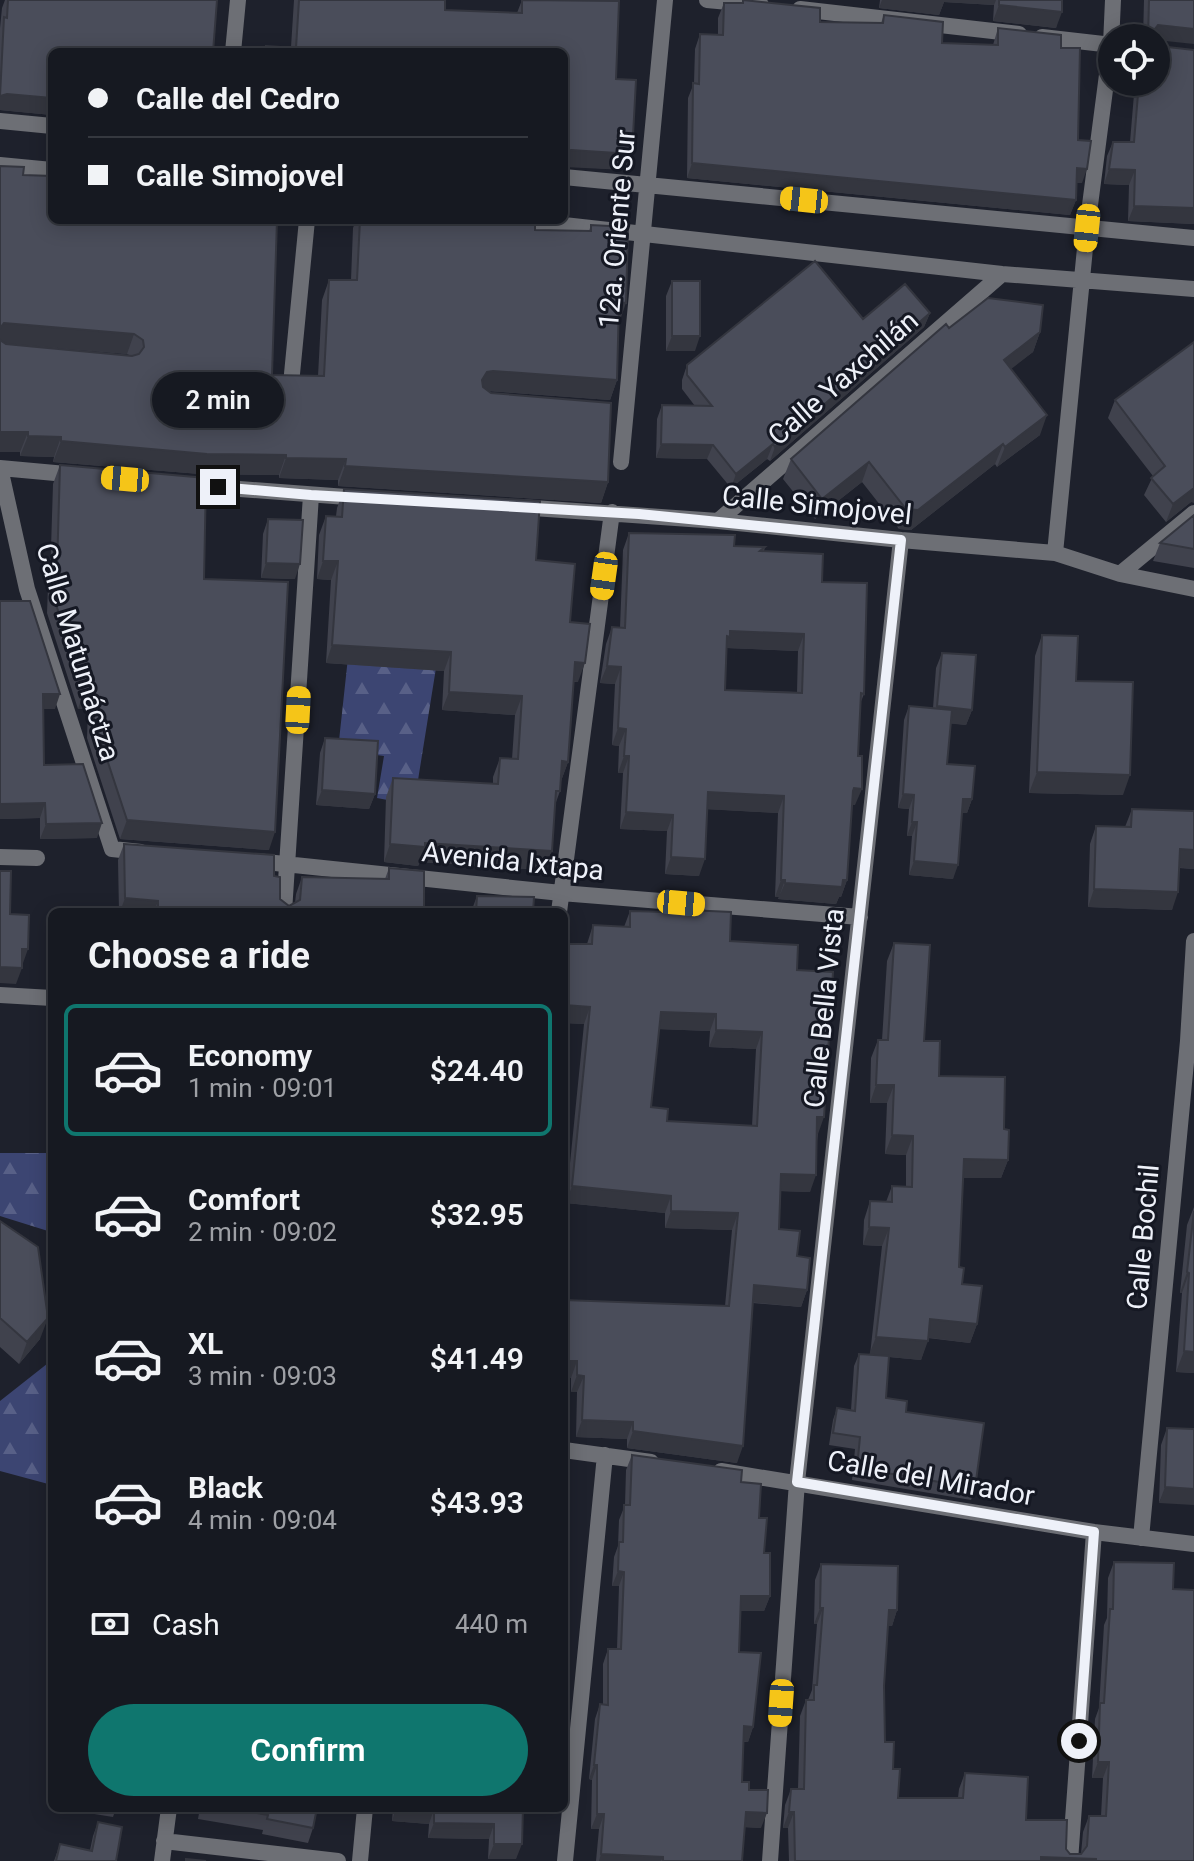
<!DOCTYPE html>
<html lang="en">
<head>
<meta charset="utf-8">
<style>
  :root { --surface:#161921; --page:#23262e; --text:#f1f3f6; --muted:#9ea0a5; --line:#35383f; --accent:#0f766e }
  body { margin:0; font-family:Roboto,sans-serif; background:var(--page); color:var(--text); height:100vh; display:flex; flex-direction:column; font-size:30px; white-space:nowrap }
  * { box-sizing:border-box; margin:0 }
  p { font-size:26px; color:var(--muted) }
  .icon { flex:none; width:44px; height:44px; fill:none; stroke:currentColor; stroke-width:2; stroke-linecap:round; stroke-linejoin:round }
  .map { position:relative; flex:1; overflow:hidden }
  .sheet { position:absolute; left:48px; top:908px; width:520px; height:904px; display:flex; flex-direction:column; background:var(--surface); border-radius:12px; box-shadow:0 4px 20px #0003,0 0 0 2px var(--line) }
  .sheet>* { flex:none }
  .top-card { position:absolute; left:48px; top:48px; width:520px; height:176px; border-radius:12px; box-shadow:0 4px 20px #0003,0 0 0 2px var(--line); display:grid; align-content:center; height:176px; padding:0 40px; background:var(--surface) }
  .buttons { position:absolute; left:1098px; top:24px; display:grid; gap:16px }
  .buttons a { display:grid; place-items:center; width:72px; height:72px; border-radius:50%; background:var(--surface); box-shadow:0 4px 20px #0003,0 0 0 2px var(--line); font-size:40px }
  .end { position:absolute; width:36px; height:36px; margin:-18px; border:10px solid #eef1f9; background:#111; box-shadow:0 0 0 4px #111 }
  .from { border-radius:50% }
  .bubble { position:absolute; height:56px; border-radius:28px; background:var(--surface); box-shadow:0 4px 20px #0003,0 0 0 2px var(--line); font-size:26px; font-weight:600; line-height:56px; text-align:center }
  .car { position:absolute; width:24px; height:48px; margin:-24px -12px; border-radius:10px; box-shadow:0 0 6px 2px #0007; background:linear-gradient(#f5c518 24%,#345 0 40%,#f5c518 0 76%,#345 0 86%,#f5c518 0) }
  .top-card b { display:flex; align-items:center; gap:28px; height:76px; font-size:30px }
  .top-card b+b { border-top:2px solid var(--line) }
  .top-card i { width:20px; height:20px; background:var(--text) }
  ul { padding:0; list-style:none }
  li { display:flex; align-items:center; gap:24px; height:132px; margin:0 16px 12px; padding:0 24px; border:4px solid transparent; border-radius:12px }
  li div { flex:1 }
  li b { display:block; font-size:30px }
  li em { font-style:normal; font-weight:600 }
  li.on { border-color:var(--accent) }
  li>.icon { width:72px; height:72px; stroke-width:1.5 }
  h2 { padding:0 40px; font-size:36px; line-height:96px }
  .pay { display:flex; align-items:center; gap:20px; height:88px; padding:0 40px; font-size:30px }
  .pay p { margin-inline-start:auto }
  .action { display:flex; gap:16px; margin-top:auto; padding:16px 40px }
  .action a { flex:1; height:92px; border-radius:48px; background:var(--accent); color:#fff; font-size:32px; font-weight:600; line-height:92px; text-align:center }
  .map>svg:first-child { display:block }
</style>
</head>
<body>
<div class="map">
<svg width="1194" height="1861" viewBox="0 0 1194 1861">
  <defs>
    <pattern id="forest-firs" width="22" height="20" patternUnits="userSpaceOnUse" patternTransform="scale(2)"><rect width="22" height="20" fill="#3c4572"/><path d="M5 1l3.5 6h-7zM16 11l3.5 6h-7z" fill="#586087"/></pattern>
  </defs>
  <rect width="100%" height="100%" fill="#1e212c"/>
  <!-- forest -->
  <path fill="url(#forest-firs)" d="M362,528L458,531L414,805L377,798L384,756L338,750Z
    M0,1153H52V1292L48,1231L0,1216Z
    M52,1360V1485L0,1471V1401Z"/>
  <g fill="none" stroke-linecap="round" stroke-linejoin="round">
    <!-- street -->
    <path stroke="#6d6f75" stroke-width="16" d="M707,0L761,5
      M800,9L1019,34
      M1042,37L1112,45
      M233,52L238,0
      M0,121L52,126
      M0,165L52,170
      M564,177L1194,238
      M519,220L1002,274L1194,289
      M291,384L307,220
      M621,462L665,0
      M0,468L77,475
      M0,468L27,589L112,849L141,852
      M187,485L360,498
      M519,507L718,521L901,540L1055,553L1120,574L1194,589
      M718,521L1002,274
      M1055,553L1087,228L1111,44L1113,0
      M1120,574L1194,513
      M0,857L37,858
      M256,861L561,893L860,917
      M284,912L311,495
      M559,912L612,512
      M0,995L52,998
      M564,1450L651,1462
      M721,1471L1094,1532L1194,1544
      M1141,1538L1188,1041L1194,941
      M164,1841L338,1861
      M162,1861L169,1808
      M360,1861L365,1808
      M565,1861L605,1455
      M770,1861L797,1482L901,540
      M1070,1861L1094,1532"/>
  </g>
  <!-- wall -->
  <path fill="#40424d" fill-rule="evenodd" d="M5,0H217L52,52V115L0,110V28L2,8Z
    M294,0H445V10L517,13L522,0L616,79L632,154L626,170L565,166L564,52H264L266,46L291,47Z
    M743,0L820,22L881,23L884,15L942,43L993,45L998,28L1061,48L1078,140L1082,183H1076V200L1070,215L687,178L688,98L694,83L695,49L700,34L718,35V18L724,3H742Z
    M880,0H1062L1056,28L993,21L994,5L944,2L939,15L879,8Z
    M1144,0H1194L1156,38H1143Z
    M1159,46L1194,50V224L1128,221L1129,185L1104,184L1107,156L1113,142H1130L1135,82H1156Z
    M0,166L23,175L272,375L318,376L322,300L329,280H351L353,228L356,220H535V230L589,231L591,225L619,323L617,380L610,400L489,391L608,482L601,503L338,486V480L279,478V475L200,474L53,462L54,457L20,456V452H0ZM6,344L127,354L129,355Z
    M672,281L695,351H666V296Z
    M930,313L924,327L770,461L767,459L731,488L707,459L656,458L657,419L662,405L695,406L682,389V380L687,365L863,319Z
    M949,328L1040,332L1033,352L1011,368L1040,435L997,467L995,464L911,530L899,529L862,482L815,519L783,479L791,459Z
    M1115,400L1191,502L1166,522L1144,495L1153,476L1108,418Z
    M60,465L204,579L269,850L120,839L87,738L88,709H78L47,613L48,587L50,580L53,484Z
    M344,489L536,560L570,622L578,682H573L568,762L561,781L560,791L555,805L545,870L420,862L418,866L384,862L386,797L393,778L493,784V777L500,758L512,759L515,715L442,710L444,671L326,663L331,580L317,579L319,535L326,516H336L337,508Z
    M1194,515V568L1153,561L1160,543Z
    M268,519L295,579L261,578L263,534Z
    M629,533L734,546L765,547L764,551L822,582L864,694L860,704L855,805H852L847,880L841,897H839L836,904L778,899L779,897H775L778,813L707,809L699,876L665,874L667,831L620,829L623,773H618L619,746L612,745L615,684L600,683L606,644L612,627L620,628L623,550ZM727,648L798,651L797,692L725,690Z
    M0,601L55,709H43L44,765L97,838L40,839V818L0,819Z
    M1042,635L1076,681L1123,795L1029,793L1035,656Z
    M942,653L972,710L966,725L950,723L947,764L972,799L967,813H962L953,879L909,875L912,836H907L909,809L898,808L904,720L909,706L933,708L936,668Z
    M325,738L375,794L369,809L316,805L320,753Z
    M1132,809L1194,811V869L1179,868L1172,910L1088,907L1090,844L1096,826L1125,827Z
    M124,844L274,876L280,899L289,906L295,903L296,894L302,877L385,879L389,868L424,912H119L118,860Z
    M477,896L533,912H471Z
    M666,909L730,941L797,970L818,1134L810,1192L781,1191L779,1229L797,1256L807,1290L801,1307L753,1303L737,1463L627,1448V1439L576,1437L577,1392H571V1378H564V1300L725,1306L732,1230L665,1228V1213L566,1203L584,1024L564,1023V944H587L593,925L624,927L630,911L665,912ZM659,1029L710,1031L709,1047L756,1049L752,1126L667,1121L651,1107Z
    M894,943L924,1041L939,1076L1004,1129L1008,1160L1001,1178H963L959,1267L962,1284L977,1324L970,1343L928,1338L921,1360L889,1357L886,1398L906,1412L975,1488L971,1500L852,1480L855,1449L829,1445L833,1420L837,1408L851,1410L854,1366L859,1354L870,1355L882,1246L863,1245L864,1220L870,1201L886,1202L892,1186H906V1155L885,1154L887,1103H870L871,1058L878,1040H882L887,961Z
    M1194,1207V1373L1176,1372L1182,1293H1180L1187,1225Z
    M0,1221L40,1339L19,1364L0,1347Z
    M1167,1428L1194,1429L1159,1503L1161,1445Z
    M632,1455L741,1482L759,1518L770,1596L764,1611H740L739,1652L753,1727L748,1742H743L742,1782L749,1790L761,1828L745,1827L742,1861H596L599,1829H591L592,1780L589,1779L595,1719L600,1704L603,1705V1664L608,1649H617L619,1586H612L614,1557L618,1546L619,1520L625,1505L626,1470Z
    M1114,1562L1173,1589L1194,1861H789L788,1828H783L785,1805L791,1789H798L800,1716L806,1700H808L812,1690L817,1624H814L815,1580L821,1564L897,1610L892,1626H888L884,1686L885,1742L893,1769L898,1798H958L959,1789L965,1773L1066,1849L1070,1854H1081L1083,1832L1089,1816H1101L1103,1778H1092L1095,1719L1099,1708L1104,1625L1107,1618L1108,1578Z
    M57,1808H116L113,1817Z
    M200,1808H317L313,1828L308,1843L262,1834L263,1830L198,1819Z
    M393,1808H523L516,1859H488L489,1839L428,1838L429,1824L392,1821Z
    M98,1822L116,1861H54L60,1844L90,1850L93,1836Z"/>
  <!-- shaded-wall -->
  <path fill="#34363f" d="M882,0H996L994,5L944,2L939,15L879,8Z
    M999,5L1062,12L1056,28L993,21Z
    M1158,25L1194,29V44L1156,40V38H1149Z
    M7,94L52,98V115L0,110V96Z
    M571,150L632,154L626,170L564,167V154Z
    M692,163L1076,200L1070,215L687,178Z
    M1077,168L1087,169L1082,183H1072Z
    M1109,169L1135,170L1129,185L1104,184Z
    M1134,206L1194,208V224L1128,221Z
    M619,302L626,303L619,323Z
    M930,313L924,327L770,461L775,447Z
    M4,323L134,334L127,354L0,343V328Z
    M1040,332L1033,352L997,380L1004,360Z
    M672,336H700L695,351H666Z
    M493,371L617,380L610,400L486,391L480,392L482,380L487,372Z
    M1047,415L1040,435L997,467L1005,447Z
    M0,432H28L20,452H0Z
    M28,436L61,437L54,457L20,456Z
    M61,441L286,455L279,475L200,474L53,462Z
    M661,444L713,445L707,459L656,458Z
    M773,444L767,459L731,488L736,474Z
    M1003,444L995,464L911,530L899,529L906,509Z
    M286,458L346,459L338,480L279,478Z
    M869,462L862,482L815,519L822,499Z
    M345,466L608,482L601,503L338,486Z
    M1194,488V503L1191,502L1166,522L1173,504Z
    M323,561H338L331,580L317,579Z
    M266,563L300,564L295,579L261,578Z
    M730,631L804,634L798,651L726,648L721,653Z
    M332,645L451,652L444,671L326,663Z
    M575,662L585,663L578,682L568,681Z
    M607,666L621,667L615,684L600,683Z
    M84,691H95L88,709H78Z
    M449,692L522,696L515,715L442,710Z
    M43,694H60L55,709H37Z
    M937,706L972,710L966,725L932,722Z
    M618,728L626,729L619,746L612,745Z
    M624,756H629L623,773H618Z
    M562,761L568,762L561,781Z
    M1037,772L1130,775L1123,795L1029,793Z
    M854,788L862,789L855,805H847Z
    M322,790L375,794L369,809L316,805Z
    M708,792L784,796L778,813L702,809Z
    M903,794L914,795L909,809L898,808Z
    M963,799H972L967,813H958Z
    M45,803L40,818L0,819V804Z
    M626,812L673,815L667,831L620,829Z
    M127,820L275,832L269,850L120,839Z
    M912,822H917L912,836H907Z
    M102,823L97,838L40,839L46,824Z
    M425,843L552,851L545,870L420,862L418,866L384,862L390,844Z
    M1180,849L1194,850V869L1173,867Z
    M671,857L705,859L699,876L665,874Z
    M914,861L958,865L953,879L909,875Z
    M781,880H785L779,897H775Z
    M843,880H847L841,897H839L836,904L778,899L785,883Z
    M1094,889L1178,892L1172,910L1088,907Z
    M125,898L158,901L154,912H120Z
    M22,949H28L22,966Z
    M0,967L22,968L16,984L0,983Z
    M564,1005L590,1007L584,1024L564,1023Z
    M661,1012L716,1014L710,1031L655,1029Z
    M716,1030L762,1032L756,1049L709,1047Z
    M876,1085H894L887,1103H870Z
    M817,1117H824L818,1134H811Z
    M892,1135L913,1136L906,1155L885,1154Z
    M964,1159L1008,1160L1001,1178H957Z
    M781,1174L816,1175L810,1192L775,1191Z
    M572,1186L671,1196L665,1213L566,1203Z
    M671,1211L738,1213L732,1230L665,1228Z
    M869,1227L889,1228L882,1246L863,1245Z
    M1187,1272L1189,1273L1182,1293H1180Z
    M754,1285L807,1290L801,1307L748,1302Z
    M48,1318L40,1339L19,1364L27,1342Z
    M930,1319L977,1324L970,1343L923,1337Z
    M876,1337L928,1341L921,1360L869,1355Z
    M1184,1351L1194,1352V1373L1176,1372Z
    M564,1361H577L571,1378H564Z
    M577,1375L584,1376L577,1392H571Z
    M582,1420L633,1422L627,1439L576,1437Z
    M633,1431L743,1446L737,1463L627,1448Z
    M1165,1487L1194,1489V1505L1159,1503Z
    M618,1571L624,1572L619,1586H612Z
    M741,1596H770L764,1611H736Z
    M820,1608H823L817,1624H814Z
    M889,1610H897L892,1626H883Z
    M744,1726L753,1727L748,1742L738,1741Z
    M1098,1762H1109L1103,1778H1092Z
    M594,1765H597L592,1780L589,1779Z
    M396,1808H419L434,1809L429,1824L392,1821Z
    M746,1812L767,1813L761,1828L740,1827Z
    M789,1812H794L788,1828H783Z
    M597,1814H604L599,1829H591Z
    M434,1823L494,1824L489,1839L428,1838Z
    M494,1844H522L516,1859H488Z
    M601,1854L663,1857L661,1861H599Z
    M1041,1857L1096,1859L1095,1861H1039Z"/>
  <!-- building -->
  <path fill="#4a4d5a" stroke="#34363f" stroke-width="2" fill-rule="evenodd" d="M8,0H217L213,52H52V98L7,94L0,96L4,17L7,18Z
    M299,0H445V10L522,13V0L619,1L616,79L636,80L632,154L571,150L564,154V52H266V46L296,48Z
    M743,0L820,8V22L883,23L884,15L943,22L942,43L998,45V28L1061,35V48H1080L1078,140L1091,141L1087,169L1077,168L1076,200L692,163L693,83L699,84L700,34L723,35L724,3H743Z
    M999,0H1062V12L999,5Z
    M1149,0H1194V29L1158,25L1151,34V38H1148Z
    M1156,43L1159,46L1194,50V208L1134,206L1135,170L1109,169L1113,142H1134L1139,82H1156Z
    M0,166L24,167L23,175L52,176V220H277L272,375L324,376L329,280H357L360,220H535V230L591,231V225L628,227L626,303L619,302L617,380L493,371L487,372L482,380L483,387L491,393L611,403L608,482L345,466L346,459L286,458V455L207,454L61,441V437L28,436V432H0V340L6,344L132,356L139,354L144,347L143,340L134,334L4,323L0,328Z
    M815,261L863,319L905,284L930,313L775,447L773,444L736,474L713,445L661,444L662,405L712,406L687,375V365Z
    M672,281H700V336H672Z
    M988,298L1043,305L1040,332L1004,360L1047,415L1005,447L1003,444L918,510L906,509L869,462L822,499L791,459L946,324L949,328Z
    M1194,342V488L1173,504L1151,478L1165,466L1115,400Z
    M60,465L206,478L204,579L288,582L275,832L127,820L94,720L95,691H84L53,595L54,569H57Z
    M344,489L540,501L536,560L575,564L570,622L590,624L585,663L575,662L568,762L562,761L560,791H556L552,851L425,843V847L390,844L393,778L498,784L500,758L518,759L522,696L449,692L451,652L332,645L338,561H323L326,516L342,517Z
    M1194,515V549L1160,543Z
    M268,519L303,520L300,564L266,563Z
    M629,533L735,535L734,546L765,547L760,551L823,554L822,582L867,583L864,694L861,693L858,756H862V789L854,788L853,791L847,880H843L842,887L785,883V880H781L784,796L708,792L705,859L671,857L673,815L626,812L629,756H624L626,729L618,728L621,667L607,666L612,627L625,628ZM730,631L804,634L802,693L725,690L727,636L730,637Z
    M0,601H30L60,694H43L44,765L83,764L102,823L46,824L45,803L0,804Z
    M1042,635L1078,636L1076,681L1133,682L1130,775L1037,772Z
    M942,653L976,655L972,710L937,706Z
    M909,706L952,710L947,764L975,766L972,799H963L958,865L914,861L917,822H912L914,795L903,794Z
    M325,738L378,741L375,794L322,790Z
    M1132,809L1194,811V850L1180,849L1178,892L1094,889L1096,826L1131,827Z
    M124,844L274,855V876L280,877V899L289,906L300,900L302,877L389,879V868L424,871V912H158V901L125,898Z
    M0,871H11L10,914L29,915L28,949H22V968L0,967Z
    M477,896L534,897L533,912H476Z
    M666,909L731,912L730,941L798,945L797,970L833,972L824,1117H817L816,1175L781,1174L779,1229L800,1231L797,1256L810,1258L807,1290L754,1285L743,1446L633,1431V1422L582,1420L584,1376L577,1375V1361H564V1300L729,1306L738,1213L671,1211V1196L572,1186L590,1007L564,1005V944H592L593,925L630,927V911L666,912ZM661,1012L716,1014V1030L762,1032L757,1126L667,1121L668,1109L651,1107Z
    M894,943L930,945L924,1041H940L939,1076L1005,1077L1004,1129L1009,1130L1008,1160L964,1159L959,1267L964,1268L962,1284L982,1286L977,1324L930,1319L928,1341L876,1337L889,1228L869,1227L870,1201L892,1202V1186L912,1187L913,1136L892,1135L894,1085H876L878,1040H888Z
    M1194,1211V1352L1184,1351L1189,1273L1187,1272Z
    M0,1221L38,1247L48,1318L27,1342L0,1318Z
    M859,1354L889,1356L886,1398L907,1401L906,1412L984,1423L975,1488L857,1468L860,1437L833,1433L837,1408L855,1411Z
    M1167,1428L1194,1429V1489L1165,1487Z
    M632,1455L742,1470L741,1482L761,1484L759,1518H767L764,1553H770V1596H741L739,1652L761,1653L753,1727L744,1726L742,1782H749V1790H768L767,1813L746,1812L742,1861H663V1857L601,1854L604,1814H597V1765H594L600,1704L608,1705V1649H621L624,1572L618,1571L619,1542H623L624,1505H630Z
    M1114,1562L1174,1563L1173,1589L1194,1590V1861H1096V1859L1041,1857V1861H795L794,1812H789L791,1789H804L806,1700H814V1685H817L823,1608H820L821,1564L898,1566L897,1610H889L884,1686L885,1742H894L893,1769H900L898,1798H963L965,1773L1028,1777L1026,1820H1067L1066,1849L1070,1854H1081L1087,1846L1089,1816H1106L1109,1762H1098L1100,1703H1104L1110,1609H1113Z
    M227,1808H317L313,1828L267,1819L268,1815Z
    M419,1808H523L522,1844H494V1824L434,1823V1809Z
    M98,1822L122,1827L116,1861H56L60,1844L92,1851Z
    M186,1859L206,1861H186Z"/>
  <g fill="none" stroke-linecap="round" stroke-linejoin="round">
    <!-- route -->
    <path stroke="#eef1f9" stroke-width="10" d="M218,487L311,495L639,514L901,540L797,1482L1094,1532L1079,1741"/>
  </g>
  <g text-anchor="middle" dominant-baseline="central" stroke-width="6" stroke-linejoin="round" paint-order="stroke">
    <!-- street labels -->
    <g font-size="28" fill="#eef1f9" stroke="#151823">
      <text transform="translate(617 229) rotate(-85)">12a. Oriente Sur</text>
      <text transform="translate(843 378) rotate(-41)">Calle Yaxchilán</text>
      <text transform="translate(817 505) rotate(6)">Calle Simojovel</text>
      <text transform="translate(78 652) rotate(73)">Calle Matumáctza</text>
      <text transform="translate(513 861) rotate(6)">Avenida Ixtapa</text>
      <text transform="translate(824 1008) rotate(-84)">Calle Bella Vista</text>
      <text transform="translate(1143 1237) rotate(-85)">Calle Bochil</text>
      <text transform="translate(931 1478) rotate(10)">Calle del Mirador</text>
    </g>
  </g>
</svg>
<div class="buttons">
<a><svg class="icon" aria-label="locate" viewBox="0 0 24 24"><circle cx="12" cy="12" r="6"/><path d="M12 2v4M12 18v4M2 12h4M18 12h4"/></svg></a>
</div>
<i class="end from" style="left:1079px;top:1741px"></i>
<i class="end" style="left:218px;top:487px"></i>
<div class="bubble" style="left:152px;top:372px;width:132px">2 min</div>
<i class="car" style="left:804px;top:200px;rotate:276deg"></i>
<i class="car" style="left:1087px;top:228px;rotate:186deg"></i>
<i class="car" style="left:125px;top:479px;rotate:275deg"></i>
<i class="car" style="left:604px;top:576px;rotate:188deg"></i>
<i class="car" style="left:298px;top:710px;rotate:3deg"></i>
<i class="car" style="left:681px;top:903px;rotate:95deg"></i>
<i class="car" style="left:781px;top:1703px;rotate:184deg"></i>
<div class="top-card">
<b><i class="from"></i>Calle del Cedro</b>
<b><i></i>Calle Simojovel</b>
</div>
<section class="sheet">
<h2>Choose a ride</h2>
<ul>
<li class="on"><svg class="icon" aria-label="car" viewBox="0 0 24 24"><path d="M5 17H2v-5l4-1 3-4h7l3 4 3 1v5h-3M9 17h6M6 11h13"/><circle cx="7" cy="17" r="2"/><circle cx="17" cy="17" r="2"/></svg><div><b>Economy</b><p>1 min · 09:01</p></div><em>$24.40</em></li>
<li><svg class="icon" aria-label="car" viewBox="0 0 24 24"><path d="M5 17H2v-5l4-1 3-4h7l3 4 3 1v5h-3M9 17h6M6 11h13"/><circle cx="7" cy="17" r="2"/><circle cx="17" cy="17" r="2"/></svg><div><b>Comfort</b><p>2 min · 09:02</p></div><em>$32.95</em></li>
<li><svg class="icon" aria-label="car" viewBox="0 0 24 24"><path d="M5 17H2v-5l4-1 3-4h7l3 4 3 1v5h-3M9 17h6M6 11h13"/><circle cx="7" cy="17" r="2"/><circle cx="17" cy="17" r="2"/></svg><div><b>XL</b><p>3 min · 09:03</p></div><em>$41.49</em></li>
<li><svg class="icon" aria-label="car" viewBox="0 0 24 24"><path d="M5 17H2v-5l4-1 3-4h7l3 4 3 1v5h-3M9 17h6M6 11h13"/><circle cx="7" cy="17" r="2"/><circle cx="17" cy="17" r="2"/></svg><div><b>Black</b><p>4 min · 09:04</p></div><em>$43.93</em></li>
</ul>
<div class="pay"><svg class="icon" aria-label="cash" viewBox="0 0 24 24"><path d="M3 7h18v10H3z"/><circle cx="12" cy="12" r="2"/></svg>Cash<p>440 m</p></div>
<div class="action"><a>Confirm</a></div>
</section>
</div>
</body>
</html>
